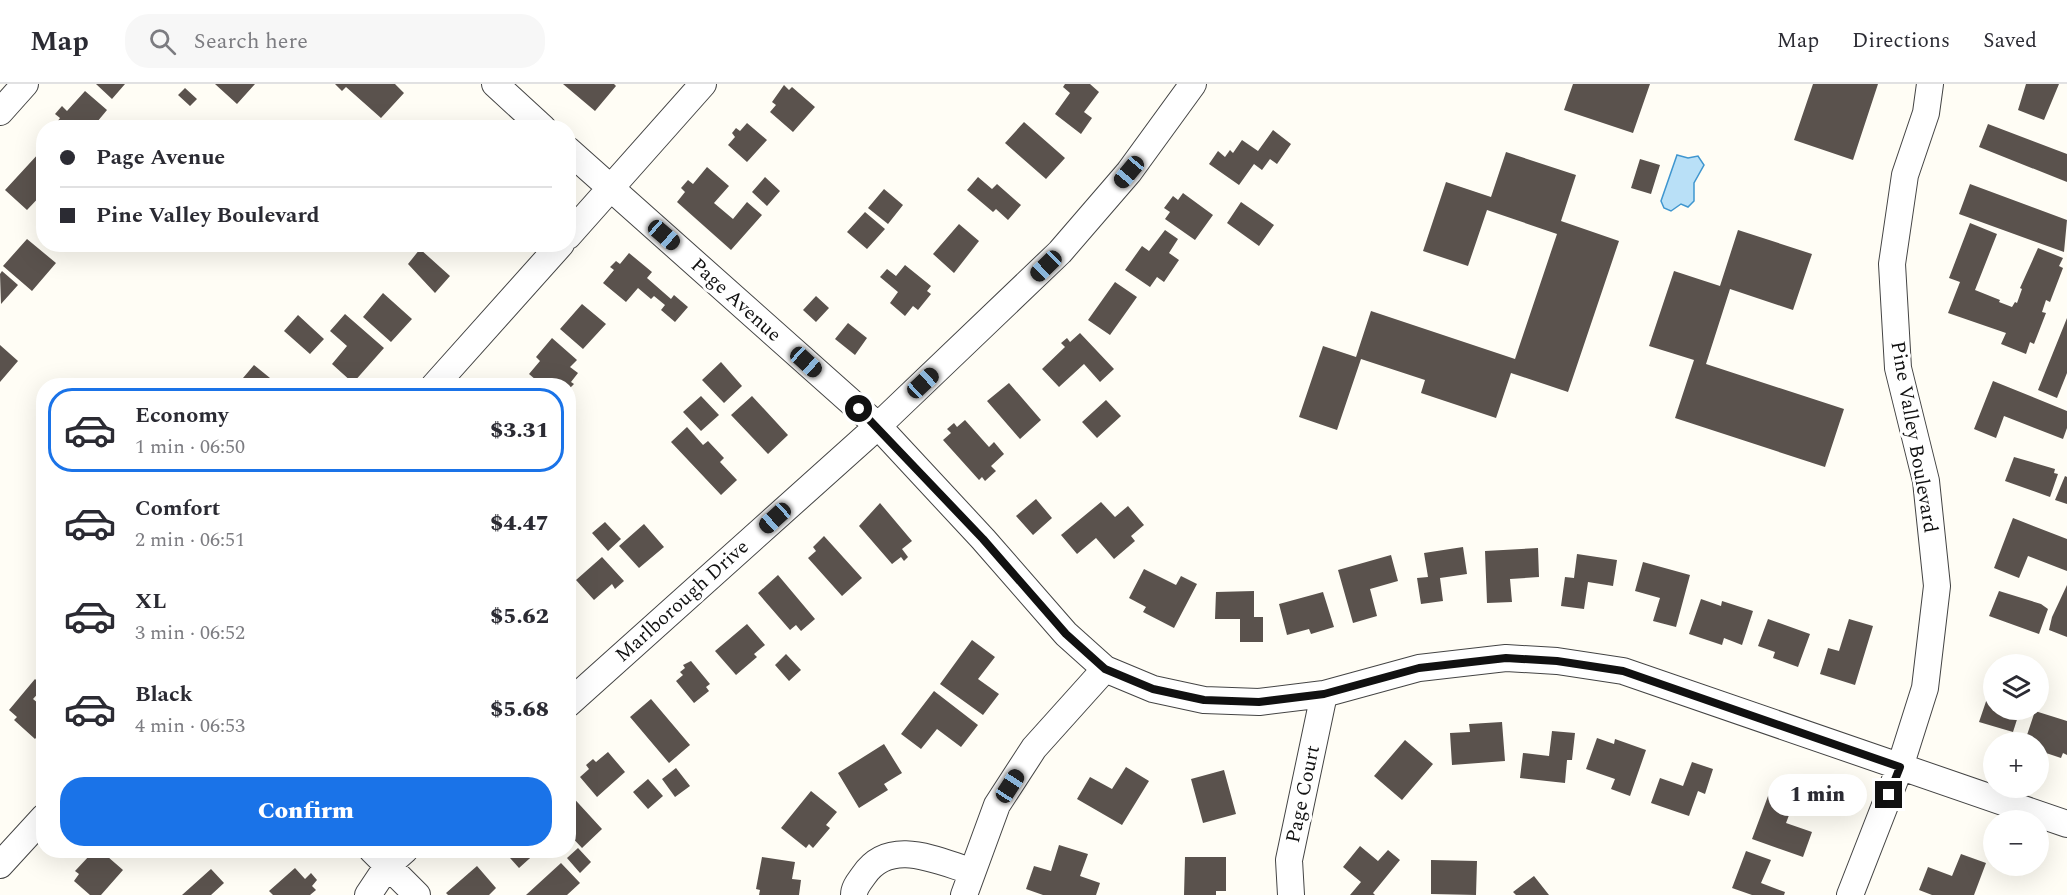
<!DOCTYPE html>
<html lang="en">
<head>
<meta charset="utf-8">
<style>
  :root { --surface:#fff; --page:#f7f7f7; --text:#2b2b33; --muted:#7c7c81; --line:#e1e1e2; --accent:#1a73e8 }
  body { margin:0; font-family:Spectral,serif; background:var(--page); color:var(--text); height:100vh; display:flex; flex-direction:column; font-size:22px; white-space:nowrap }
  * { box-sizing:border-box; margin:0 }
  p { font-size:20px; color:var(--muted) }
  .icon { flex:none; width:33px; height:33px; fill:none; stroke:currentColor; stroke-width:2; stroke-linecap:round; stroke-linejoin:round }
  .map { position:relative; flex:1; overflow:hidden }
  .drawer { position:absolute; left:36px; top:294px; width:540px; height:480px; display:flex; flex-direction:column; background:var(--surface); border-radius:24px; box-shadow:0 6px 24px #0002 }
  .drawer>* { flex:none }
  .hud { position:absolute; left:36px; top:36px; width:540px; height:132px; border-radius:24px; box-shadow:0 6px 24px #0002; display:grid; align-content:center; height:132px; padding:0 24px; background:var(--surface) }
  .buttons { position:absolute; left:1983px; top:570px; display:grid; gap:12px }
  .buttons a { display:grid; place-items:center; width:66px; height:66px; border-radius:50%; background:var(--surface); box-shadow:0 6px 24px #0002; font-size:30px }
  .end { position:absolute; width:27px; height:27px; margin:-14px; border:8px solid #111; background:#fff; box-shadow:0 0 0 3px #fff }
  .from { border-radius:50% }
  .bubble { position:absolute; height:42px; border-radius:21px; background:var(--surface); box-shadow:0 6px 24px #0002; font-size:20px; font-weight:800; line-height:42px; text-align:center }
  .car { position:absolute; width:18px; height:36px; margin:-18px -9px; border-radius:8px; box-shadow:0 0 4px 2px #0007; background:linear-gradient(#222 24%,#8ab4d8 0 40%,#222 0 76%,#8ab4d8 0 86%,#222 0) }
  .hud b { display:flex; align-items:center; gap:21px; height:57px; font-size:22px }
  .hud b+b { border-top:2px solid var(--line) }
  .hud i { width:15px; height:15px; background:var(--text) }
  ul { padding:10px 0 0; list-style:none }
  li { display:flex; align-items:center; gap:18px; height:84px; margin:0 12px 9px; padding:0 12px; border:3px solid transparent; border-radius:24px }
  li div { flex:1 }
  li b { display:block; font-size:22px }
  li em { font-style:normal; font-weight:800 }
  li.on { border-color:var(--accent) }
  li>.icon { width:54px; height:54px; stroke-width:1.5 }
  .cta { display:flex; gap:12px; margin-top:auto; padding:12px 24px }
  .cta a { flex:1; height:69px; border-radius:24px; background:var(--accent); color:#fff; font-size:24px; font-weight:800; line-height:69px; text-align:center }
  header { display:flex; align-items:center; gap:36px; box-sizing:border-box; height:84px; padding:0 30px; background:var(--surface); border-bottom:2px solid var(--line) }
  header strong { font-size:28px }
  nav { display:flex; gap:33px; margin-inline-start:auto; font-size:21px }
  .search { width:420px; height:54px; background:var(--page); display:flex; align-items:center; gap:15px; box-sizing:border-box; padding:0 21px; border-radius:24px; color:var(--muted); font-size:22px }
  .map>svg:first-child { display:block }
</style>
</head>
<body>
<header>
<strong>Map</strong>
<div class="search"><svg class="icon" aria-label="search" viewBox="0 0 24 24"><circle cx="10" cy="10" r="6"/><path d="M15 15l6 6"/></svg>Search here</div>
<nav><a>Map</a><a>Directions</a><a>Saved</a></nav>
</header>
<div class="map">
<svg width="2067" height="811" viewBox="0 0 2067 811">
  <rect width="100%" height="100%" fill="#fffdf5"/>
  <!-- water -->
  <path fill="#b9e0f7" stroke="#3f96cf" stroke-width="1.5" d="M1677,71L1688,74L1698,72L1704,81L1694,99V117L1688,123L1681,120L1671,127L1664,124L1661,117Z"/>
  <!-- building -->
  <path fill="#5a524d" d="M96,0H125L112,15Z
    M215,0H255L237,20Z
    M335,0H395L404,9L381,34L346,3L342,7Z
    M563,0H614L616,2L595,27Z
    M1065,0H1090L1099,8L1084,28L1092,34L1081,50L1055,30L1070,9L1063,3Z
    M1573,0H1650L1633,49L1564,26Z
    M1813,0H1878L1853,76L1794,56Z
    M2026,0H2059L2044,36L2018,26Z
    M784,1L789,6L792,3L815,23L793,48L770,28L776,21L772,18Z
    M185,4L197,15L190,22L178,11Z
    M85,7L107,26L92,44H62L57,38L60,34L55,30L62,22L67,27Z
    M1024,38L1065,74L1046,95L1005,59Z
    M747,39L767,56L747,78L728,61L735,53L732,49L736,44L740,47Z
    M1988,40L2067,70V98L1979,63Z
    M1273,46L1291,60L1277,80L1270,75L1262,86L1254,80L1239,101L1209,80L1218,67L1225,73L1230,66L1233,69L1242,56L1258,67Z
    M40,68L44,71V108L27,126L5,106Z
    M1506,68L1576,91L1561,137L1619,157L1568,308L1511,289L1496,334L1421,309L1425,296L1361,275L1337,346L1299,333L1323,262L1356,273L1371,227L1515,275L1557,150L1487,126L1468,182L1423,167L1446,98L1491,113Z
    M1640,75L1660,81L1651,110L1631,104Z
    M707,83L729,102L714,119L733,135L747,118L762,131L731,166L677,118L685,108L681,104L688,96L693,100Z
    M765,93L780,107L767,122L752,108Z
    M978,93L992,105L997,100L1021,121L1008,136L996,125L993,128L967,106Z
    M1970,100L2067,136L2064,168L1959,130Z
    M884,105L903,121L888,140L868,124Z
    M1183,109L1213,131L1195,156L1165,135L1170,128L1164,124L1173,112L1178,116Z
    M1241,118L1274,141L1259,162L1227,139Z
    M865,128L885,145L867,165L847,148Z
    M1970,139L1997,150L1975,206L2000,216L1999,218L2012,223L2015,218L2017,219L2022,205L2020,204L2038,164L2063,174L2059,182L2063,184L2050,218L2046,216L2042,228L2046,229L2034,260L2030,258L2026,270L2001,260L2006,249L1948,229L1960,198L1949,194Z
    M959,140L979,157L954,189L933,170Z
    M1165,146L1178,155L1169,169L1179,176L1164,198L1157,193L1150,203L1125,186L1142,162L1149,167Z
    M1738,146L1812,170L1793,226L1730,205L1706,280L1844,325L1825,383L1675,334L1694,276L1649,262L1674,187L1720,202Z
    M27,155L56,179L32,207L3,182Z
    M420,165L450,192L435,209L408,180Z
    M629,169L652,188L647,194L671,215L674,211L688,223L675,238L661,226L665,221L654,212L651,215L638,204L626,218L603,199L614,186L610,183L616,177L620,180Z
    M905,181L931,202L927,207L931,210L918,226L913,222L905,232L890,219L898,208L880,193L887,185L896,192Z
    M2,187L18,201L1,220L0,190Z
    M1115,198L1137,213L1110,251L1088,236Z
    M383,209L412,235L391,258L363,233Z
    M816,212L829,224L816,238L803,226Z
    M582,220L606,240L583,265L560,245Z
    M345,230L384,264L353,299L332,280L347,262L330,247Z
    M298,231L324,255L310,270L284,247Z
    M2067,234V289L2057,314L2038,306Z
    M848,239L867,254L855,271L835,255Z
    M1080,249L1114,285L1100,298L1084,280L1059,303L1042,285L1065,263L1061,259L1067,254L1070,258Z
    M552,254L577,276L570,283L578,289L571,298L574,300L568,306V302H543L529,290L540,277L536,273Z
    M0,261L18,277L0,298Z
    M721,278L742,302L724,319L702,296Z
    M254,281L270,294L263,302H252L243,294Z
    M1993,297L2067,327V344L2063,355L2004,332L1996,354L1974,345Z
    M1009,299L1041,336L1020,355L987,317Z
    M701,312L719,331L701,347L683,328Z
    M752,312L788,351L768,370L731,331Z
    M1106,316L1121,332L1097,354L1082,338Z
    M965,336L989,363L994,358L1004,370L991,382L996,387L985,397L982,393L979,396L943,356L951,349L947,345L954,339L957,343Z
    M687,343L703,361L708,357L724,374L720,378L737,396L721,411L671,358Z
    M2014,373L2055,385L2054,389L2058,390L2050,413L2005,397Z
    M2065,392L2067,393V420L2055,416Z
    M1036,415L1052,434L1033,451L1016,432Z
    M1101,418L1115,433L1128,422L1144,441L1131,452L1135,457L1114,475L1096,454L1077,470L1061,451Z
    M880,419L912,457L902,465L908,473L904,477L901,473L892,480L859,442Z
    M2013,434L2067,455V487L2028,472L2019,494L1994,484Z
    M605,438L621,455L608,467L592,449Z
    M644,440L664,463L639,484L619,462Z
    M824,452L862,494L842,512L808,474L816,467L813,463Z
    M1463,463L1467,490L1440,494L1443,517L1421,520L1417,494L1428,493L1424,469Z
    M1538,464L1539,493L1510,495L1512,518L1487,519L1485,467Z
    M1577,470L1617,476L1613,502L1588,498L1584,525L1561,522L1565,493L1574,494Z
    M1391,471L1398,497L1370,505L1377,532L1353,539L1338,486Z
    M602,473L624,497L615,505L612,500L594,516L576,496Z
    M1643,478L1690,491L1676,543L1653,537L1660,514L1635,507Z
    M1144,485L1176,501L1181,492L1197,500L1174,544L1143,528L1146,523L1129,514Z
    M778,491L815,535L801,547L796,541L790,546L758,509Z
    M2067,501V553L2049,546L2052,533Z
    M1254,507V533H1263V558H1240V535H1215L1216,508Z
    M1999,507L2041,520L2048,525L2039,550L1989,532Z
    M1323,508L1334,543L1311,550L1309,545L1287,551L1279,520Z
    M1701,515L1721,522L1722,517L1753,527L1742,561L1724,554L1722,561L1689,550Z
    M1768,535L1810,550L1798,583L1773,574L1775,568L1758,562Z
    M1849,535L1873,542L1855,601L1820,590L1828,564L1839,567Z
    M747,540L765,561L754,570L757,573L736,591L715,567Z
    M972,556L995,573L978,595L999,610L983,631L940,600Z
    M786,570L801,586L789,597L775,581Z
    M691,577L710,600L706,603L709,607L694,619L676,597L683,591L680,588L685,584L683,581Z
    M1994,594V626H2020L2013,648L1979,638Z
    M35,595L44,603L33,615L44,624V648L42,647L35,655L14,636L17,633L9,626Z
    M934,607L978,641L961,663L937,645L921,665L901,650Z
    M651,615L690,661L669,679L630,633Z
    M2035,627L2067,637V671L2063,669L2061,674L2040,667L2042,662L2038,658L2025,657Z
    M1502,638L1505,677L1452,681L1450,649L1470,648L1469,640Z
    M1552,647L1575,649L1572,676H1567L1565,699L1520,694L1523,669L1549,672Z
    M1597,654L1614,660L1615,655L1646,666L1630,712L1611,705L1615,695L1586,685Z
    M1405,656L1433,680L1402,716L1374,692Z
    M884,660L902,689L884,700L888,706L859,724L838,689Z
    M608,668L625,688L597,713L580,693L589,685L586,681L593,675L596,678Z
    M1692,678L1713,685L1705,710L1698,707L1689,732L1651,719L1660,694L1683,702Z
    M1126,683L1149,697L1122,741L1077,715L1090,693L1112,705Z
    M676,684L690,702L675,713L662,695Z
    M1224,686L1236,730L1203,739L1191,695Z
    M648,695L663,712L648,725L633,708Z
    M1771,704L1796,713L1786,739L1812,748L1803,773L1752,755Z
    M811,707L837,728L826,741L830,744L813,764L809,760L806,764L781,744Z
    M568,708L602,745L582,764L568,749Z
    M1059,761L1088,770L1080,792L1100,799L1096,811H1043L1026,805L1034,782L1051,787Z
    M1360,762L1378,777L1388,766L1400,776L1373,809L1375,811H1350L1361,798L1343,783Z
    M578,764L591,778L580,789L567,774Z
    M100,766L123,786L101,811H90L74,797L79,790L75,787L90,771L94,774Z
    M503,766H539L519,784Z
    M1746,767L1771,776L1761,799L1785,808L1784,811H1752L1732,804Z
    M1961,770L1986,779L1974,811H1932L1919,806L1928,783L1952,792Z
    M762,773L795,778L792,795L801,796L799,811H759L760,806L756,805Z
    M1185,773H1226V807H1216V811H1184Z
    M1431,776L1477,777L1476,811L1431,810Z
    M561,779L580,799L567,811H526Z
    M477,782L496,804L489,811H448L446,809Z
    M295,784L305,795L311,789L317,796L312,802L316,806L310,811H273L269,807Z
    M211,785L224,799L211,811H182Z
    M1534,792L1549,811H1516L1513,808Z"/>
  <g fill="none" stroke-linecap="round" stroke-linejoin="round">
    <!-- minor casing -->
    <g stroke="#444" stroke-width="28">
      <path id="minor" d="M495,0L543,44
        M0,28L25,0
        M568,66L878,342L983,455L1066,550L1105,585L1153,605L1204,616L1259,618L1324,610L1419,584L1506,574L1557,577L1623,587L2067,740
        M568,152L703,0
        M434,302L561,160
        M568,620L878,342L1060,168L1129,88L1193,0
        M372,766L417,811
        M0,781L44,733
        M368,811L388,781L405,766
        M854,811C854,803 860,797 864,791C890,753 937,777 971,787
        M964,811L997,721L1034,664L1105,585
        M1291,811L1289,776L1324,610
        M1850,811L1900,683L1925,604L1937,502L1926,397L1898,284L1892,180L1905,91L1926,29L1930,0"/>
    </g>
    <!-- minor -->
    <use href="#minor" stroke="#fff" stroke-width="26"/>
  </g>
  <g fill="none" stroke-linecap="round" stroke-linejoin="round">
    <!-- route -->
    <path stroke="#111" stroke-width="8" d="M859,325L983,455L1066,550L1105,585L1153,605L1204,616L1259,618L1324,610L1419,584L1506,574L1557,577L1623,587L1900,683L1889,711"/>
  </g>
  <g text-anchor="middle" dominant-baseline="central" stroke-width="6" stroke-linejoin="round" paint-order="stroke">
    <!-- street labels -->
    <g font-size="20" fill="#111" stroke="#fff">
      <text transform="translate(736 216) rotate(42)">Page Avenue</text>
      <text transform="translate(1914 353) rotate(80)">Pine Valley Boulevard</text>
      <text transform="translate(682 517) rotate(-42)">Marlborough Drive</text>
      <text transform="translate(1303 710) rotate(-78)">Page Court</text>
    </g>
  </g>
</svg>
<div class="buttons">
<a><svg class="icon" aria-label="layers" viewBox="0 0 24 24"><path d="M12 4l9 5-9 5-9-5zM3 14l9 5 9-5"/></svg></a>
<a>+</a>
<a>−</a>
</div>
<i class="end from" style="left:859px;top:325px"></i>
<i class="end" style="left:1889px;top:711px"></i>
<div class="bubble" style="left:1768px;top:690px;width:99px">1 min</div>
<i class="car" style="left:1129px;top:88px;rotate:220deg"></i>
<i class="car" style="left:664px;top:151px;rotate:131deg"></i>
<i class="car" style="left:1046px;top:182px;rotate:226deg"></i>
<i class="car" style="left:806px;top:278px;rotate:132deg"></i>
<i class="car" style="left:923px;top:299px;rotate:47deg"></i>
<i class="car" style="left:775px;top:434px;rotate:228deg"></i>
<i class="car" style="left:1010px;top:702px;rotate:33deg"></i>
<div class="hud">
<b><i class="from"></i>Page Avenue</b>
<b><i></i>Pine Valley Boulevard</b>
</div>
<section class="drawer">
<ul>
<li class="on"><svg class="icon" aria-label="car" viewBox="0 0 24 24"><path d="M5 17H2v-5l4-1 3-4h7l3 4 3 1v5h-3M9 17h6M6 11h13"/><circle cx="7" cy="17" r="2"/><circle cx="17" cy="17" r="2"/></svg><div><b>Economy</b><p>1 min · 06:50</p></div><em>$3.31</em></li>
<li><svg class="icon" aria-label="car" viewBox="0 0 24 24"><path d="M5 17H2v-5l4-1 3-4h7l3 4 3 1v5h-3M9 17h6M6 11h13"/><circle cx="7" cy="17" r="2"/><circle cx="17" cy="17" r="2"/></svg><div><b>Comfort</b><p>2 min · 06:51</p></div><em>$4.47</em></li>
<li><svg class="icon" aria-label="car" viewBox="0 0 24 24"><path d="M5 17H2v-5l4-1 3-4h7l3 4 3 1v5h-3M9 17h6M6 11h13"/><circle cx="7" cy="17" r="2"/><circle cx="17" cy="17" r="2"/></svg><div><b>XL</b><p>3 min · 06:52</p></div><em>$5.62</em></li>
<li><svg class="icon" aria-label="car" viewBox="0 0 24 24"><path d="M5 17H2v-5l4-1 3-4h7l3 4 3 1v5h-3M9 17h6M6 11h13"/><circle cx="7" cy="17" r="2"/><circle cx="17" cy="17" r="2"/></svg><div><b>Black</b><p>4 min · 06:53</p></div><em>$5.68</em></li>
</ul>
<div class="cta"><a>Confirm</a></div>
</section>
</div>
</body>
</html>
